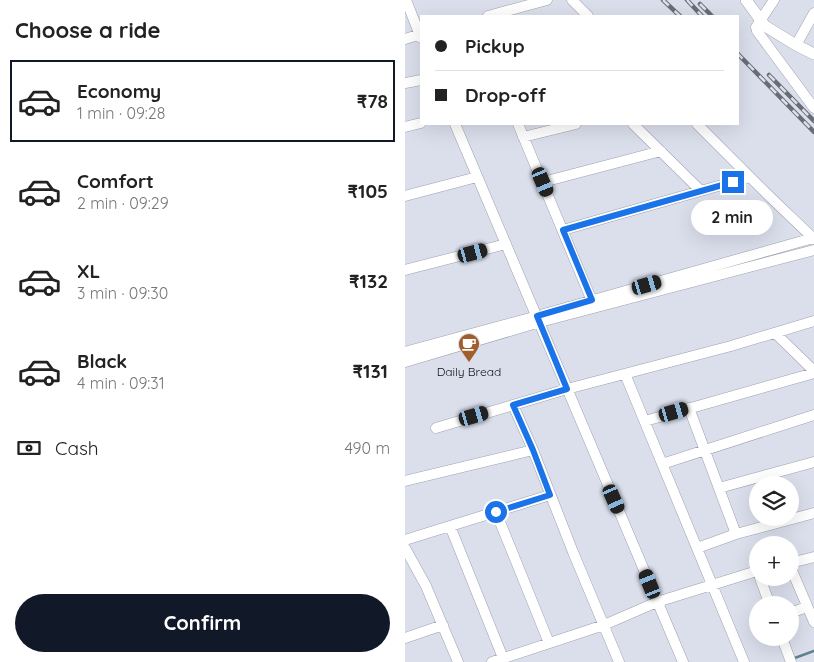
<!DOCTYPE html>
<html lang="en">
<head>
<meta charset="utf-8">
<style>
  :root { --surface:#fff; --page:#f2f2f2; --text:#222; --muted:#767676; --line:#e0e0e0; --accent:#111827 }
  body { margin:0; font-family:Quicksand,sans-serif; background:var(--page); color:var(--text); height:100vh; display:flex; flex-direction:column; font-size:19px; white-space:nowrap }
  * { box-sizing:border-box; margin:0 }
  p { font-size:16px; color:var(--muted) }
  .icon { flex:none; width:28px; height:28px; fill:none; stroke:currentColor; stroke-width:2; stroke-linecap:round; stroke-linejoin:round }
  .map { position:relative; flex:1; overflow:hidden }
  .panel { display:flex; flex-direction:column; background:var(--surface); width:405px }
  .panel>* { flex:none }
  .top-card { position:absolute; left:15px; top:15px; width:319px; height:110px; border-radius:0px; box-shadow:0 5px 20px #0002; display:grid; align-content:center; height:110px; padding:0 15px; background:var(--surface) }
  .fabs { position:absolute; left:344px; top:476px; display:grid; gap:10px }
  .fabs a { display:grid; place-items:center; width:50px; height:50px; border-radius:50%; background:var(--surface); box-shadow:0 5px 20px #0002; font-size:25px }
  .end { position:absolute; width:22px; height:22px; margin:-11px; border:6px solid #1a73e8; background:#fff; box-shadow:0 0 0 2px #fff }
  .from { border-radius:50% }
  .bubble { position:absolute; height:35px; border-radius:18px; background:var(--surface); box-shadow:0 5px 20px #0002; font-size:16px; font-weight:700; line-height:35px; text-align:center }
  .car { position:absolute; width:15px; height:30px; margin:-15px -8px; border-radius:6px; box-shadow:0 0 4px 1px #0007; background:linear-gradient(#222 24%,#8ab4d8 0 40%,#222 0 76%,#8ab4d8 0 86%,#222 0) }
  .top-card b { display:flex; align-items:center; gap:18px; height:48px; font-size:19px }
  .top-card b+b { border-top:1px solid var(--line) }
  .top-card i { width:12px; height:12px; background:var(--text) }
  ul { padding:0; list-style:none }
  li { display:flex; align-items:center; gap:15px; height:82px; margin:0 10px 8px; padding:0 5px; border:2px solid transparent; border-radius:0px }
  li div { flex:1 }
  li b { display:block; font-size:19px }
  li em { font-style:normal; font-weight:700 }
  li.on { border-color:var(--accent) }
  li>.icon { width:45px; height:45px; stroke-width:1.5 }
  h2 { padding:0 15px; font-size:22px; line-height:60px }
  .pay { display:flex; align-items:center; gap:12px; height:55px; padding:0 15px; font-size:19px }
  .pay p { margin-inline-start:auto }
  .primary-button { display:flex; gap:10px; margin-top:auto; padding:10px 15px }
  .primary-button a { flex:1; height:58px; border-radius:30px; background:var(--accent); color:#fff; font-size:20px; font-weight:700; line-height:58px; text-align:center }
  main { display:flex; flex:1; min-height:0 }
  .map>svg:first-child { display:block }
</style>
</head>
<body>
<main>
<section class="panel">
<h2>Choose a ride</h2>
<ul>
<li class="on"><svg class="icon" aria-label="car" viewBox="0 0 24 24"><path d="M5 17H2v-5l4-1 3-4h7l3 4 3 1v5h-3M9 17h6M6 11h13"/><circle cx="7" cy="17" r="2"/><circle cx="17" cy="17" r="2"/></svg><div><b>Economy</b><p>1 min · 09:28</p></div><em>₹78</em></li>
<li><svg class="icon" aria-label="car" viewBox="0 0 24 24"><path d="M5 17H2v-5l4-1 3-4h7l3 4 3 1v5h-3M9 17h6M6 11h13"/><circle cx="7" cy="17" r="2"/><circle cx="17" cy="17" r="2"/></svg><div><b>Comfort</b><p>2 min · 09:29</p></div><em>₹105</em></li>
<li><svg class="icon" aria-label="car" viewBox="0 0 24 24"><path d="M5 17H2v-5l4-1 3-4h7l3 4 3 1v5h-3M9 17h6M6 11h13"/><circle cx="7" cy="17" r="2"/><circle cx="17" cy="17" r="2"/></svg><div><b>XL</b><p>3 min · 09:30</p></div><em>₹132</em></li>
<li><svg class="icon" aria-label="car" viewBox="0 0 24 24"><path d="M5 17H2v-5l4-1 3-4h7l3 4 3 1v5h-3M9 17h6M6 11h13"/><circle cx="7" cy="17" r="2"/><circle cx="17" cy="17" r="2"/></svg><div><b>Black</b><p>4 min · 09:31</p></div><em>₹131</em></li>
</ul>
<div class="pay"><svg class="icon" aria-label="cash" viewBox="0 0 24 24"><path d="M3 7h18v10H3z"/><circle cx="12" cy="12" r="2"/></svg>Cash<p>490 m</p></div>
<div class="primary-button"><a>Confirm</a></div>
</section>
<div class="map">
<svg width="409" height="662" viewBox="0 0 409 662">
  <rect width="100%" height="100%" fill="#dbdfec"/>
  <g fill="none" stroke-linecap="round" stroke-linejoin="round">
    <!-- stream -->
    <path stroke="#5d818d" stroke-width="2.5" d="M387,659L409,651"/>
    <!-- minor casing -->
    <g stroke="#9da1ad" stroke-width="11">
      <path id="minor" d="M1,0L16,38
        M167,0L183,16
        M369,0L351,27L352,31L409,108
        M83,16L142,0
        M0,39L16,34
        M391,45L409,13
        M0,83L16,80
        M50,124L278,662
        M113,124L187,301
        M228,124L296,191
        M292,124L362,194L409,239
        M0,127L16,123
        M118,137L171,124
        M138,182L256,151
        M0,196L72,177
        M158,230L345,177
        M0,270L101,244
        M139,314L408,238
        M370,333L409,371
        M0,352L125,318
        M0,362L135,322L409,250
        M220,374L339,662
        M108,405L128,450L168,552L214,662
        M284,408L331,534
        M240,421L409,373
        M31,428L162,389L326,346L409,321
        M257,464L409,415
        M0,481L128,450
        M314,488L409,462
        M91,512L144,643
        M45,526L98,658
        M0,540L145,495
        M0,548L21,586L53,662
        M292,548L331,534L409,513
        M385,563L409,557
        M385,566L409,622
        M355,578L365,605
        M385,613L402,607
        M0,638L38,625
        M377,638L386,662
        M87,662L199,625L252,602L352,571"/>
    </g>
    <!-- tertiary casing -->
    <g stroke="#9da1ad" stroke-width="12">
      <path id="tertiary" d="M341,0L360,26L391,45L409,54"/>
    </g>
    <!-- minor -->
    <use href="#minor" stroke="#fff" stroke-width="10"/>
    <!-- tertiary -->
    <use href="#tertiary" stroke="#fff" stroke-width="11"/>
    <!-- rail casing -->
    <g stroke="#6b6d76" stroke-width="4.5">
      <path id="rail" d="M258,0L275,16
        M282,0L297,16
        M295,4L307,16
        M332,53L409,132
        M364,75L409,121"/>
    </g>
    <!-- rail -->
    <use href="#rail" stroke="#dbdfec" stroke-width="2.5" stroke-dasharray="8" stroke-linecap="butt"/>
  </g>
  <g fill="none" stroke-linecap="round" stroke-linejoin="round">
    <!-- route -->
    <path stroke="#1a73e8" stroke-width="6" d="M91,512L145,495L128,450L108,405L162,389L132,316L187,300L158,230L328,182"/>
  </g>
  <!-- icons -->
  <defs>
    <g id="cafe-pin" transform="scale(1.125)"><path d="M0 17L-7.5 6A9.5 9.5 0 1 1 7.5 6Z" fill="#9f5e2a" stroke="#dbdfec"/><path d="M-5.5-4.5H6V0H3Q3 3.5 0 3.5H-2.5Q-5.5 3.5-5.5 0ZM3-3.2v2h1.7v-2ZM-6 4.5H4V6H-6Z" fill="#fff"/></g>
  </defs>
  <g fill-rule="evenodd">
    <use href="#cafe-pin" x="64" y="344"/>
  </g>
  <g text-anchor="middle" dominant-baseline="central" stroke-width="4" stroke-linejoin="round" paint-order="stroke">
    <!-- poi labels -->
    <g font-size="12" fill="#111217" stroke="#dbdfec">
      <text x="64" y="371">Daily Bread</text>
    </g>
  </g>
</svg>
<div class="fabs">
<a><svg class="icon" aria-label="layers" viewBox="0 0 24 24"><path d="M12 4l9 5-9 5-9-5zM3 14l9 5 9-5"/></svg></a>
<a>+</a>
<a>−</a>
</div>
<i class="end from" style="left:91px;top:512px"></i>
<i class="end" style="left:328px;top:182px"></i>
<div class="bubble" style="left:286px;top:200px;width:82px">2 min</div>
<i class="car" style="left:138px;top:182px;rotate:157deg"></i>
<i class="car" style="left:68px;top:253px;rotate:75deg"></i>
<i class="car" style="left:242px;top:285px;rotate:74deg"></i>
<i class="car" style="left:269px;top:412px;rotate:74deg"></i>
<i class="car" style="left:69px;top:416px;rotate:74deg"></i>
<i class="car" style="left:209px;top:499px;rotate:156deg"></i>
<i class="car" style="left:245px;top:584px;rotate:338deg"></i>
<div class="top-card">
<b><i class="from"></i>Pickup</b>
<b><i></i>Drop-off</b>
</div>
</div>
</main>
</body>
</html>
